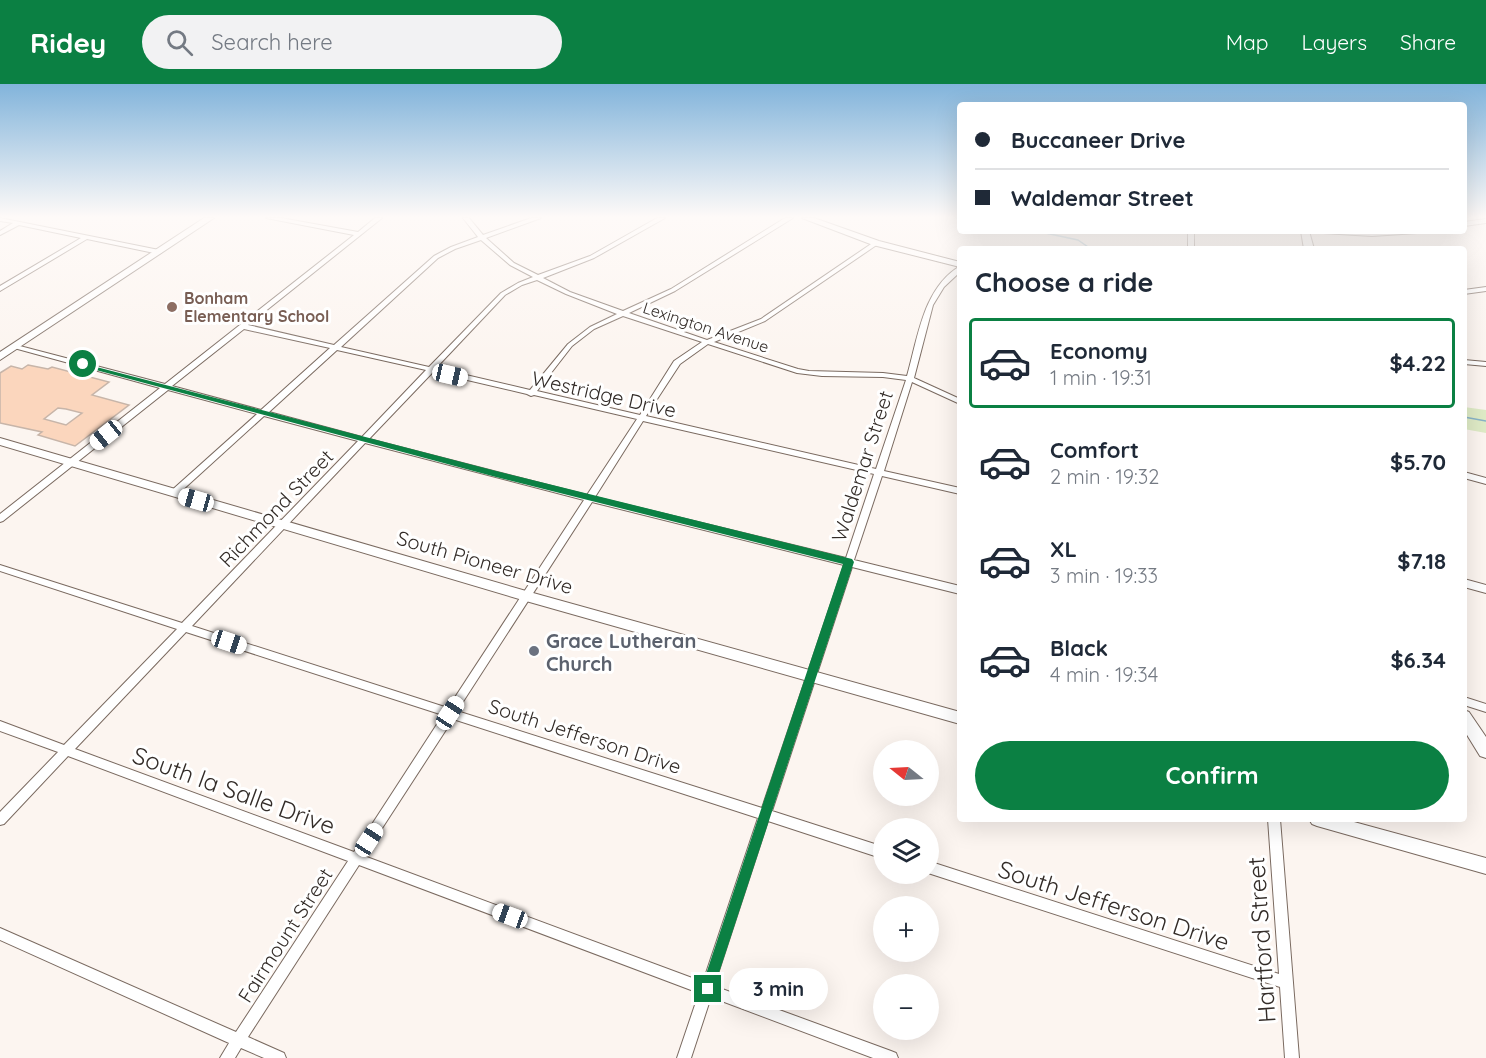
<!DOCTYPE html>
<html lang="en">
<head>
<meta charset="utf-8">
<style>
  :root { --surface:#fff; --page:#f2f2f3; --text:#1f2937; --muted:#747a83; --line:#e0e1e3; --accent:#0b8043 }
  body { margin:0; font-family:Quicksand,sans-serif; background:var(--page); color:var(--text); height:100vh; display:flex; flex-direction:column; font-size:22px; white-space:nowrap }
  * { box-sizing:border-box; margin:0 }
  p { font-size:20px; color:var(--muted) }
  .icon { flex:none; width:33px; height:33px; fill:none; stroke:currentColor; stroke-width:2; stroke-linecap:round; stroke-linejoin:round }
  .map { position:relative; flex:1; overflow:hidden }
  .side { position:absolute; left:957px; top:162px; width:510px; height:576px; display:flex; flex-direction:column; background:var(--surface); border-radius:6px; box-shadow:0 6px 24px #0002 }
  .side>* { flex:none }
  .top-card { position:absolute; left:957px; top:18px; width:510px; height:132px; border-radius:6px; box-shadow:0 6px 24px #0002; display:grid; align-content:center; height:132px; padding:0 18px; background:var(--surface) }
  .needle { width:39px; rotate:288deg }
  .fabs { position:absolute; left:873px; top:656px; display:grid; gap:12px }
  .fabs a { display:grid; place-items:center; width:66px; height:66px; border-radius:50%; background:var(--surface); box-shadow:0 6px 24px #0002; font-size:30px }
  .end { position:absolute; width:27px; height:27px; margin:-14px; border:8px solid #0b8043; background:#fff; box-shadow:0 0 0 3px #fff }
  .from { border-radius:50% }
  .bubble { position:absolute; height:42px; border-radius:21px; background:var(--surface); box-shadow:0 6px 24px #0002; font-size:20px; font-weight:800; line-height:42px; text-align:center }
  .car { position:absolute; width:18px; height:36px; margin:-18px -9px; border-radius:8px; box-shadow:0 0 4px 2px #0007; background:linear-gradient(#fff 24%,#345 0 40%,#fff 0 76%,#345 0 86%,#fff 0) }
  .top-card b { display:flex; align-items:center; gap:21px; height:57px; font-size:22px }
  .top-card b+b { border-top:2px solid var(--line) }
  .top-card i { width:15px; height:15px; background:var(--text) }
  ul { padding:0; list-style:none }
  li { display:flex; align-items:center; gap:18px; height:90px; margin:0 12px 9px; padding:0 6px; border:3px solid transparent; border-radius:6px }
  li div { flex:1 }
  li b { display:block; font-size:22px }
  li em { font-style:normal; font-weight:800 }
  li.selected { border-color:var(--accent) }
  li>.icon { width:54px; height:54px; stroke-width:1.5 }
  h2 { padding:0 18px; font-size:27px; line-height:72px }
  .action { display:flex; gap:12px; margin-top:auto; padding:12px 18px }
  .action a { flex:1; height:69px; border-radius:36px; background:var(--accent); color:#fff; font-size:24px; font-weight:800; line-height:69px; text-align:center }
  header { display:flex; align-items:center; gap:36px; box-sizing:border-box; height:84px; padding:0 30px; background:var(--accent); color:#fff }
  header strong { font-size:28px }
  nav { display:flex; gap:33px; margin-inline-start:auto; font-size:21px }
  .search { width:420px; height:54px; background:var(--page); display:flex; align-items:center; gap:15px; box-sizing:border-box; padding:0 21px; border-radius:33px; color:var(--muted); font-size:22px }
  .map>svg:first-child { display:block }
</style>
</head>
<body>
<header>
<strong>Ridey</strong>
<div class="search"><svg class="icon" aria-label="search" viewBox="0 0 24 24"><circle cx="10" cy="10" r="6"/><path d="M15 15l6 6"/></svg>Search here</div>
<nav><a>Map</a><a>Layers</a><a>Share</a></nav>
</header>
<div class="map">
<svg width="1486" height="974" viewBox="0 0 1486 974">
  <rect width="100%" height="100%" fill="#fcf5f0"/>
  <!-- green -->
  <path fill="#dfebc6" d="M1464,323L1486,326V349L1464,345Z"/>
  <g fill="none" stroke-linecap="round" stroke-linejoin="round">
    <!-- stream -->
    <path stroke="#89b4c7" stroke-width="1.5" d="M955,134L960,135
      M1036,147L1078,156L1091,165
      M1464,333L1486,337"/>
  </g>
  <!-- building -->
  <path fill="#fbd6bd" stroke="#c7b5a9" stroke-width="1.5" fill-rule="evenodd" d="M28,281L48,285L52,283L109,298L92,311L129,321L75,362L38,351L42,348L0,339V289L11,282L22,285ZM58,324L66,325L82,329L66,341L44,335Z"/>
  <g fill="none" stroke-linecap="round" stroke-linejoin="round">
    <!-- minor casing -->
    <g stroke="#7a6a60" stroke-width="2">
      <path id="minor" d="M0,134L159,166L162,168L159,170L87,155L0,207V202L81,154L19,141L0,151V147L13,139L0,137Z
        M266,134H281L358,148L375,134H382L248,241L334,261L434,172L451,163L478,153L463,134H469L483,151L531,134H541L486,154L514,179L538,191L590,172L657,134H665L594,174L543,194L570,208L623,227L671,205L785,134H793L675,207L629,229L707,256L761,235L874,158H878V160L765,237L714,258L798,285L809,287L883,289L907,292C918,254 923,204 960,182V188L944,203L933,221L914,294L960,315V320L912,298L884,387L960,404V410L882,392L854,476L960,502V510L852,483L772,727L884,763V775L768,737L714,902L891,967L896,969L898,974H873L711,913L691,974H677L699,909L359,781L248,953L284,969L286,974H264L241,964L235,974H220L229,959L0,856V844L236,948L348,777L68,672L4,740L0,741V728L58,668L0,647V637L64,661L177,545L0,487V481L182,539L358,357L264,332L177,411H171L170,409L171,407L257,330L168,306L3,437L0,438V430L160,304L14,264L13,263L16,261L165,300L354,151ZM481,156L510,181L533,193L518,199L501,209L429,283L341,263L438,174L455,165ZM537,196L566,210L617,230L590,243L568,260L530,306L436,284L505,211L522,201ZM623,232L702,258L674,277L640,331L537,307L572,262L594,245ZM244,245L330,264L261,326L172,302ZM708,260L797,289L822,292L883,293L906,296L876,385L646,332L680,280ZM337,266L426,286L362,353L269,328ZM433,288L527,310L531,312L534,311L637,335L587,411L369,355ZM643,337L874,390L846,474L595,413ZM365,359L584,416L448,624L192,542ZM592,418L844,481L762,724L457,627ZM186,548L443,631L354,768L75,665ZM453,635L758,734L703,898L364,772Z
        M1188,147H1194V165H1188Z
        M1486,203V207L1464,210V206Z
        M1464,276L1486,278V282L1464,280Z
        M1464,388L1486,394V400L1464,394Z
        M1464,495L1486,501V509L1464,503Z
        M1464,613L1486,620V628L1464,621Z
        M1268,735H1280L1299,974H1285L1280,903L928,789V777L1279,890Z"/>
    </g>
    <!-- tertiary casing -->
    <g stroke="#7a6a60" stroke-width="2">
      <path id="tertiary" d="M802,134H814L879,157L960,178V183L873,161Z
        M1486,135V139L1464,142V138Z
        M1319,147H1421L1417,149L1372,152L1323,149Z
        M0,354L526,507L960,628V640L526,517L0,361Z
        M1309,735H1343L1486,774V790L1317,742L1312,740Z"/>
    </g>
    <!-- secondary casing -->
    <g stroke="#7a6a60" stroke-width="2">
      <path id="secondary" d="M204,134H214L0,276V268Z
        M1301,147H1309L1314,165H1304Z
        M1464,626L1469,628L1486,653V674L1480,672L1464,646Z"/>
    </g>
    <!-- minor -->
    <use href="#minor" fill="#fff" fill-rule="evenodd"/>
    <!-- tertiary -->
    <use href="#tertiary" fill="#fff" fill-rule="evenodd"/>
    <!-- secondary -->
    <use href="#secondary" fill="#fff" fill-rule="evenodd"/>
  </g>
  <!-- sky -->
  <linearGradient id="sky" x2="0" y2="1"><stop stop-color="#82b4db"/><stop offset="0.49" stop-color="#fefaf8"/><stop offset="1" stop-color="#fefaf8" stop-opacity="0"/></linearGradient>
  <rect width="1486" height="271" fill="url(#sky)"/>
  <!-- route -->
  <path fill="#0b8043" d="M81,279L496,387L852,475L854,478L712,910H703L701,905L843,480L496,393L81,282Z"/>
  <!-- markers -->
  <circle fill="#8d6e63" stroke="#fff" stroke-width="2" cx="172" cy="223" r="6"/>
  <circle fill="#6b7280" stroke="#fff" stroke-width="2" cx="534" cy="567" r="6"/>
  <g text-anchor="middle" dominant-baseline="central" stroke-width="6" stroke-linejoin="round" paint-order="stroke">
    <!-- far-education labels -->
    <g font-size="16" font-weight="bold" fill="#785e54" stroke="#fff" text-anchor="start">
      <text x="184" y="214">Bonham<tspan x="184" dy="18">Elementary School</tspan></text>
    </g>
    <!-- far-street labels -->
    <g font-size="16" fill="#332c28" stroke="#fff">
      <text transform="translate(706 243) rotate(18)">Lexington Avenue</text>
    </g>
    <!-- street labels -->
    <g font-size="20" fill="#332c28" stroke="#fff">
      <text transform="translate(604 310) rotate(13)">Westridge Drive</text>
      <text transform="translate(862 382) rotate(-72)">Waldemar Street</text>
      <text transform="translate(276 424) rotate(-46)">Richmond Street</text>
      <text transform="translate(485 478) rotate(16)">South Pioneer Drive</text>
      <text transform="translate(585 652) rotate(18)">South Jefferson Drive</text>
      <text transform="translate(285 851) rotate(-57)">Fairmount Street</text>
    </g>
    <!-- worship labels -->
    <g font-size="20" font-weight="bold" fill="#5b616d" stroke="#fff" text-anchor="start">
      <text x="546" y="556">Grace Lutheran<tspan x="546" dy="23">Church</tspan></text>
    </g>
    <!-- near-street labels -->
    <g font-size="24" fill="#332c28" stroke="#fff">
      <text transform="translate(234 706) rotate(20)">South la Salle Drive</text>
      <text transform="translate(1114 821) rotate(18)">South Jefferson Drive</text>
      <text transform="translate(1261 856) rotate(-94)">Hartford Street</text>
    </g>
  </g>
</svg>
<div class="fabs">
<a><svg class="needle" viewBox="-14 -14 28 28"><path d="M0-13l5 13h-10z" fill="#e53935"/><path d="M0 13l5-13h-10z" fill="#747a83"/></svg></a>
<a><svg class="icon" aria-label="layers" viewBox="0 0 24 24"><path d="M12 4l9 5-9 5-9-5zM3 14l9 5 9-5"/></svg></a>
<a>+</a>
<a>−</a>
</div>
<i class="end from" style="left:83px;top:280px"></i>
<i class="end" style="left:708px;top:905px"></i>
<div class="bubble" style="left:729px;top:884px;width:99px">3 min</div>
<i class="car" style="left:450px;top:291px;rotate:103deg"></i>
<i class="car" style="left:106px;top:351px;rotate:231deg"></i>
<i class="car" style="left:196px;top:416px;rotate:286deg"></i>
<i class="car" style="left:229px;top:558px;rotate:108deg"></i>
<i class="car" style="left:450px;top:629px;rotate:33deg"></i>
<i class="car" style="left:369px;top:756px;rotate:33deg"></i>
<i class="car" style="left:510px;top:832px;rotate:290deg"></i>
<div class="top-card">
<b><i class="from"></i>Buccaneer Drive</b>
<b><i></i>Waldemar Street</b>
</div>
<section class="side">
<h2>Choose a ride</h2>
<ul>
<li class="selected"><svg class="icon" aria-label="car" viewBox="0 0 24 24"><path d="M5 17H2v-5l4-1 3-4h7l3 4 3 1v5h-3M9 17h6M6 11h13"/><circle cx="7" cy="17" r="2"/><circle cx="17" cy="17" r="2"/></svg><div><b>Economy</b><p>1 min · 19:31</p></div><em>$4.22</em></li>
<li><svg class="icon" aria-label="car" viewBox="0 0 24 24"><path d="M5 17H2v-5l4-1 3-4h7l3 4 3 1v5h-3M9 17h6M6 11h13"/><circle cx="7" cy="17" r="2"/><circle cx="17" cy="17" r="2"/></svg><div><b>Comfort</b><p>2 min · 19:32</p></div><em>$5.70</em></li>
<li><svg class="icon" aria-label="car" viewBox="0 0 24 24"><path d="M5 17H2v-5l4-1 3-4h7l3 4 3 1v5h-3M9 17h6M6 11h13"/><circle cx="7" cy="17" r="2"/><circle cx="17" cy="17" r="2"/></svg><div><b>XL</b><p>3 min · 19:33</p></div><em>$7.18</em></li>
<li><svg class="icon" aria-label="car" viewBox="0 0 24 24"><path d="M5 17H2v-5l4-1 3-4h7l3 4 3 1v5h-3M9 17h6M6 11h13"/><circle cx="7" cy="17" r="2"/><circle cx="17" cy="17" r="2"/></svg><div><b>Black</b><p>4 min · 19:34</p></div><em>$6.34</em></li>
</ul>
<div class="action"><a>Confirm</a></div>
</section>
</div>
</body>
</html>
